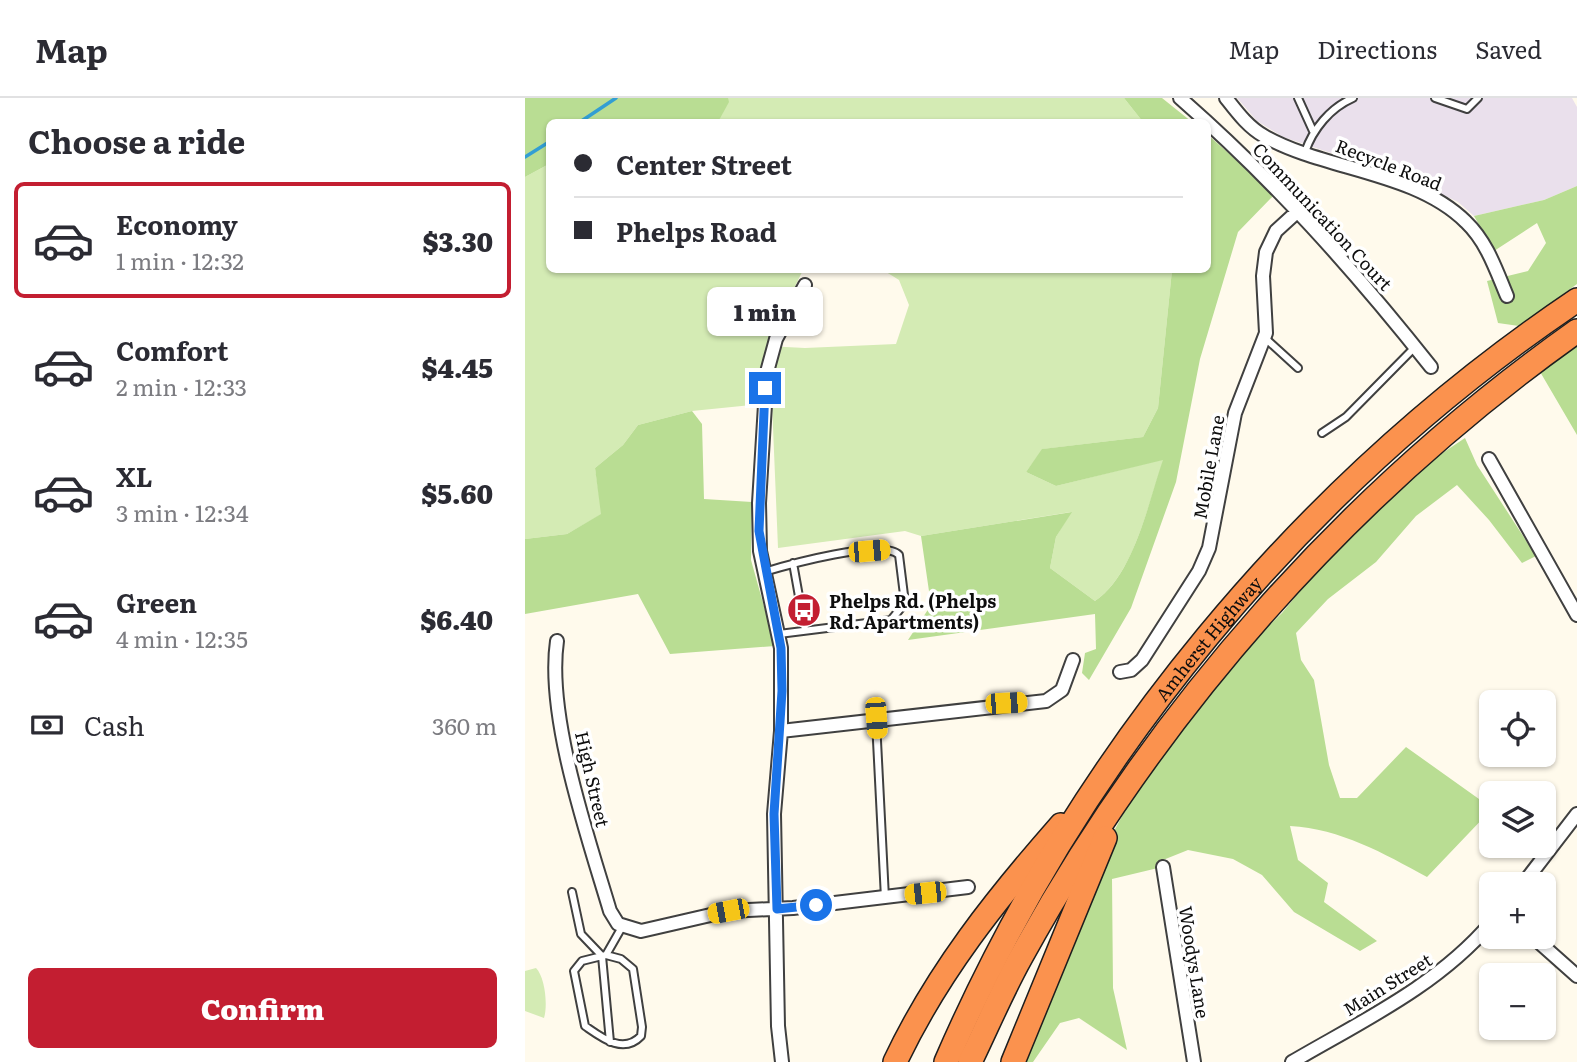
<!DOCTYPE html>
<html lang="en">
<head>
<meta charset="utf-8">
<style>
  :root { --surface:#fff; --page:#f7f7f7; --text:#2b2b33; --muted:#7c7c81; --line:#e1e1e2; --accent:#c31e31 }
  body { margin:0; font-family:Literata,serif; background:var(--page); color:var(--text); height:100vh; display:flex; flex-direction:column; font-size:26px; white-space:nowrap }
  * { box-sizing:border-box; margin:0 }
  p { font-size:23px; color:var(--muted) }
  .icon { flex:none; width:38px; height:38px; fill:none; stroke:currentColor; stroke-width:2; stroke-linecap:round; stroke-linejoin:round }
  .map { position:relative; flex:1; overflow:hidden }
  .side { display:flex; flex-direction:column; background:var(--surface); width:525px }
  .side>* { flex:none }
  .top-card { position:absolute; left:21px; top:21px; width:665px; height:154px; border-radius:10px; box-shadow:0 2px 5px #0004; display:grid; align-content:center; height:154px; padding:0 28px; background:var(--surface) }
  .fabs { position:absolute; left:954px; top:592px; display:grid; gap:14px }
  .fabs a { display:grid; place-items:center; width:77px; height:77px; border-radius:10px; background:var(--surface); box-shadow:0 2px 5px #0004; font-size:35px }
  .end { position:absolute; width:32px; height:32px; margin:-16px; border:9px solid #1a73e8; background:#fff; box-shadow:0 0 0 4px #fff }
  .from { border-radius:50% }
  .bubble { position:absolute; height:49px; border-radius:10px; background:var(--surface); box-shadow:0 2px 5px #0004; font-size:23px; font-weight:800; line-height:49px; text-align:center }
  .car { position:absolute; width:21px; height:42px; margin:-21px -10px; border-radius:9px; box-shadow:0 0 5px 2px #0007; background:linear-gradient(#f5c518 24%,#345 0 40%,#f5c518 0 76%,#345 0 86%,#f5c518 0) }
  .top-card b { display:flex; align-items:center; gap:24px; height:66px; font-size:26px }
  .top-card b+b { border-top:2px solid var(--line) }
  .top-card i { width:18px; height:18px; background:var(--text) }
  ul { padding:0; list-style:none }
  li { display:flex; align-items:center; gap:21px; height:116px; margin:0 14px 10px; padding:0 14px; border:4px solid transparent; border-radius:10px }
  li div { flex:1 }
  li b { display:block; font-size:26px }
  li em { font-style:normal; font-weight:800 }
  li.active { border-color:var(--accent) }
  li>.icon { width:63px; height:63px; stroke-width:1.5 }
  h2 { padding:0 28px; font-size:32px; line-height:84px }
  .pay { display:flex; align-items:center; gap:18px; height:77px; padding:0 28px; font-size:26px }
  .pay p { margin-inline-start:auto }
  .primary-button { display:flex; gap:14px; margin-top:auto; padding:14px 28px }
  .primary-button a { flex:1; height:80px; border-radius:10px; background:var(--accent); color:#fff; font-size:28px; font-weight:800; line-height:80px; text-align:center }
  header { display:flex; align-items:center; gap:42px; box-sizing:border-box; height:98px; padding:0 35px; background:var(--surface); border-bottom:2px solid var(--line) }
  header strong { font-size:33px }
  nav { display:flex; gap:38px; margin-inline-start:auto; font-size:24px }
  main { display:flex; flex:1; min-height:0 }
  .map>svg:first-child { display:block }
</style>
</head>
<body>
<header>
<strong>Map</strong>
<nav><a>Map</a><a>Directions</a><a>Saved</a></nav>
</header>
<main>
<section class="side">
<h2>Choose a ride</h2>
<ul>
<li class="active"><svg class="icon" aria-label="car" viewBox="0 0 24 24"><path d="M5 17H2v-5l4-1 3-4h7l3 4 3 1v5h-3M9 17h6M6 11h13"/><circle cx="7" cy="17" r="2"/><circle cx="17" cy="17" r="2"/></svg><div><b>Economy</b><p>1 min · 12:32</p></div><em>$3.30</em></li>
<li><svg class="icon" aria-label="car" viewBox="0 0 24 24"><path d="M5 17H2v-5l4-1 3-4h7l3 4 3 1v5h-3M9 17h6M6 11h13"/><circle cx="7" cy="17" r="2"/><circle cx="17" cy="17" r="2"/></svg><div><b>Comfort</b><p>2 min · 12:33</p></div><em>$4.45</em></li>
<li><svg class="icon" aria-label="car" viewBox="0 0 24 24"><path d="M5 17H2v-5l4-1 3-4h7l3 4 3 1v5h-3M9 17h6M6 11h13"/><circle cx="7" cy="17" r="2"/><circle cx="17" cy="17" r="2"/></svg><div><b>XL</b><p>3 min · 12:34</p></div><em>$5.60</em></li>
<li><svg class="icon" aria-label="car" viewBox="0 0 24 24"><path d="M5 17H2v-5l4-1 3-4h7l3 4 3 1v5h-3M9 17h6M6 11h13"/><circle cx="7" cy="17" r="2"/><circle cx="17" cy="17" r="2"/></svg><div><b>Green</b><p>4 min · 12:35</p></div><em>$6.40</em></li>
</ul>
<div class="pay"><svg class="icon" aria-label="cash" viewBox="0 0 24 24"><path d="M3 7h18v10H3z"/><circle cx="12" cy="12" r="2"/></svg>Cash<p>360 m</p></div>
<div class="primary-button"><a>Confirm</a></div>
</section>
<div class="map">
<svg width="1052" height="964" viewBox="0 0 1052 964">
  <rect width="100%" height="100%" fill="#fffaec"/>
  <!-- industrial -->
  <path fill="#eae0ec" d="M712,0H1047L1052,9V88L1019,102L949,118L933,104L887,82L758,39L732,23Z"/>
  <!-- green -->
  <path fill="#d4ebb4" d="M203,0H599L618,24H193Z
    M24,66V172H278L241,248L280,250L371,246L384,207L374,182L358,172H647L633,310L618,339L518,351L501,374L531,388L639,361C623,405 609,477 570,503L525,470L531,439L546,414L396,438L380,433L253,450L247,305L167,313L113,327L98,347L70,370L77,416L42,436L0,441V79Z
    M11,870C20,879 23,907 19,920L0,913V873Z"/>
  <!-- forest -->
  <path fill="#b9dd93" d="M0,0H203L204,4L193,24H24V66L0,79Z
    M599,0H637L667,24H618Z
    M683,37L750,96L713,134L675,261L651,384L606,510L564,582L557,575L560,555L571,551L570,516L383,542L406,507L396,438L547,414L531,439L525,470L570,503C609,477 623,405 638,362L531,388L501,374L517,351L618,339L633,310L647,172H682Z
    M1052,88V186L994,228L973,225L962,183L1003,173L1021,145L1012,125L969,153L949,118L1019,102Z
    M1052,240V337L1014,272Z
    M167,313L177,326L179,401L227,404L226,462L250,548L145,556L113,496L0,516V441L42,436L76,416L70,370L98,347L113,327Z
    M940,340L952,367L1011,458L997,465L964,422L932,387L891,418L851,464L803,501L771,535L776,562L789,582L804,667L815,700H832L881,649L954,701L964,714L902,779C858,755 816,731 765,728L773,762L803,785L799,804L852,843L835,853L769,814L737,777L708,761L663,752L633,764V770L587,781L588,890L602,952L554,920L535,925L508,964H499L589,733L616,683L705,565L757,515L816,443L892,372Z"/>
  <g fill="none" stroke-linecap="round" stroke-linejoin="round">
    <!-- stream -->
    <path stroke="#329ed3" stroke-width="3.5" d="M55,24L91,0
      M0,59L24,44"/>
    <!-- lane casing -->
    <g stroke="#404040" stroke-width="10">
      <path id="lane" d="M773,0L788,33
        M910,0L942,11L953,0
        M780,54C788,31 805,10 828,0
        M740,240L773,270
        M797,335L821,319L890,249
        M268,465L280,532
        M239,474C262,467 358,440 374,457L380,505L366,522L254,536
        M351,623L360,800
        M47,794L56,836L77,858L85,944
        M81,857L96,861L108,871L117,929L116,938C98,957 76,939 60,928L49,873L57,863L81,857L97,829"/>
    </g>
    <!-- street casing -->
    <g stroke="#404040" stroke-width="16">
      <path id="street" d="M655,0C749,82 829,172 906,269
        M701,0C712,14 723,29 739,38C798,72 890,73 941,124C962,144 971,172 982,198
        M964,361L1052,517
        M32,543C21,618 63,739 85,813L93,826L116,833L203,813L268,810L443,789
        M595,574L606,572L617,562L674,473L684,450L710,315L741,235L738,178L741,154L751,133L774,112
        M256,633L521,603L537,592L548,562
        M638,769L669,964
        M998,786L1052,716
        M1007,838L1052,878
        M257,964L253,928L249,716L256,633V550L235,453L234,405L242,274L251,241L280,187
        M767,964C837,923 912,888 966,825"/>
    </g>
    <!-- highway casing -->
    <g stroke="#1e1e1e" stroke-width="26">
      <g id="highway">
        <path d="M370,964C412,875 471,801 536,727"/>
        <path id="s1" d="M421,964C553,659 776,388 1052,202"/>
        <path d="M445,964C462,929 477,893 496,859C631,613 823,395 1052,233"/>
        <path d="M488,964L580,740"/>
      </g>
    </g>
    <!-- lane -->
    <use href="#lane" stroke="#fff" stroke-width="6"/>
    <!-- street -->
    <use href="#street" stroke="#fff" stroke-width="12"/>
    <!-- highway -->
    <use href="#highway" stroke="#fb924e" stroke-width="23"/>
  </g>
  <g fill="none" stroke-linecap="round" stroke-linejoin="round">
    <!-- route -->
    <path stroke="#1a73e8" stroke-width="9" d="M240,290L234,433L256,550L257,593L249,716L252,811L291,807"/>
  </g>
  <!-- icons -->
  <defs>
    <g id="bus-disc" transform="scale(1.75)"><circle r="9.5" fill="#c31e31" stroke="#fff"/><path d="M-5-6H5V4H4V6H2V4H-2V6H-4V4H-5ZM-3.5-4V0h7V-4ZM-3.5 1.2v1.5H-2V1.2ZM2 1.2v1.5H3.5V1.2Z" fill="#fff"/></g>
  </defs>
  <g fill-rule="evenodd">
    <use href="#bus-disc" x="279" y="512"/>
  </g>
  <g text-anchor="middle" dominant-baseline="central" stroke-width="7" stroke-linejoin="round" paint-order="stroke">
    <!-- street labels -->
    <g font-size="18" fill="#0d0d0d" stroke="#fff">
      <text transform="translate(864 66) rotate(21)">Recycle Road</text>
      <text transform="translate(798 118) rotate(47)">Communication Court</text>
      <text transform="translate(683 369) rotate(-80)">Mobile Lane</text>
      <text stroke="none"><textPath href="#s1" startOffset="500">Amherst Highway</textPath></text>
      <text transform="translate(68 681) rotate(77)">High Street</text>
      <text transform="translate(670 864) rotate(81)">Woodys Lane</text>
      <text transform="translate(862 886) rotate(-32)">Main Street</text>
    </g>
    <!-- poi labels -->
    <g font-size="18" font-weight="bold" fill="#0d0d0d" stroke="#fff" text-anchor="start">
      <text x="304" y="502">Phelps Rd. (Phelps<tspan x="304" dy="21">Rd. Apartments)</tspan></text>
    </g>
  </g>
</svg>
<div class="fabs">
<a><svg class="icon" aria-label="locate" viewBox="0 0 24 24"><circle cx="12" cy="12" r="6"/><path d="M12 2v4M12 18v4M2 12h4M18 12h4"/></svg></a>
<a><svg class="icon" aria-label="layers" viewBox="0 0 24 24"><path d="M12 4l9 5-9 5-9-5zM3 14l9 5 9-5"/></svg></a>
<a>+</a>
<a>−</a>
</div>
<i class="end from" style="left:291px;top:807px"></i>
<i class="end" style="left:240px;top:290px"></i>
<div class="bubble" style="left:182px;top:189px;width:116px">1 min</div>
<i class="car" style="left:344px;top:453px;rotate:85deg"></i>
<i class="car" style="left:481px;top:605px;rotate:87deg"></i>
<i class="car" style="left:351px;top:620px;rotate:176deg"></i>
<i class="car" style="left:400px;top:795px;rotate:264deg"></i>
<i class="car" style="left:203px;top:813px;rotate:259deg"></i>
<div class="top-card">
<b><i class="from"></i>Center Street</b>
<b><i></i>Phelps Road</b>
</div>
</div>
</main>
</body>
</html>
